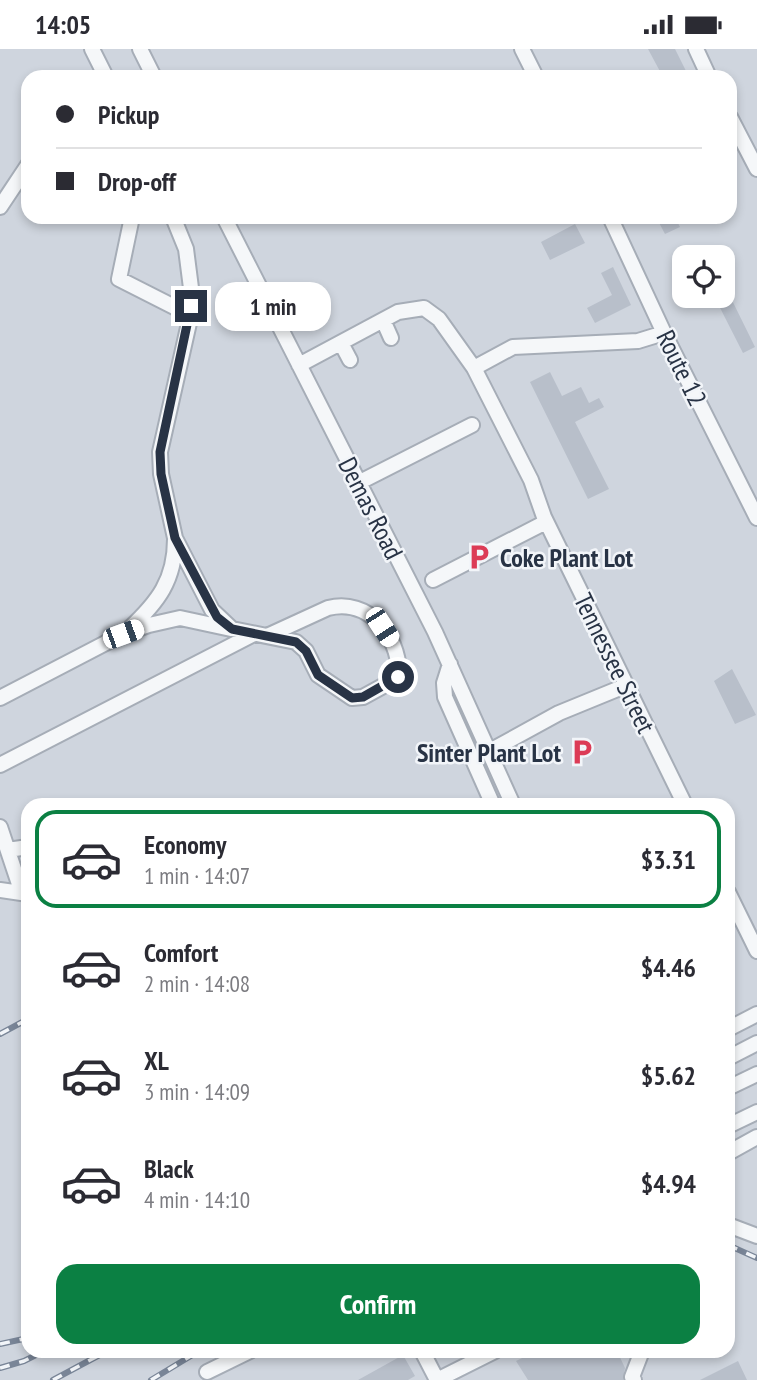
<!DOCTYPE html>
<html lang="en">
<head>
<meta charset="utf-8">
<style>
  :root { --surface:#fff; --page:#f7f7f7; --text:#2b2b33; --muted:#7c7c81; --line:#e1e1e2; --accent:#0b8043 }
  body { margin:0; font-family:"PT Sans Narrow",sans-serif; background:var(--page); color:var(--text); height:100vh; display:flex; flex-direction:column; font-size:26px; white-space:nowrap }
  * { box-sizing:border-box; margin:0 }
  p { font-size:23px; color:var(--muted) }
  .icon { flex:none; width:38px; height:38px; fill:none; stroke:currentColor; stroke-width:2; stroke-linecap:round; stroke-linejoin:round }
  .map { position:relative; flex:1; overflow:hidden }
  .sheet { position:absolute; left:21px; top:749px; width:714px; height:560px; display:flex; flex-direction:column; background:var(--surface); border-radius:21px; box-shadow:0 4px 10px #0003 }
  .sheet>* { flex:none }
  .hud { position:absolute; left:21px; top:21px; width:716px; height:154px; border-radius:21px; box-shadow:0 4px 10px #0003; display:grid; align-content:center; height:154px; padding:0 35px; background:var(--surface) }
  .controls { position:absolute; left:672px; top:196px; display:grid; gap:14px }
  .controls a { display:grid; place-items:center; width:63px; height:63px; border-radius:14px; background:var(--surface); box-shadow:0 4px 10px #0003; font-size:35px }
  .end { position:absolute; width:32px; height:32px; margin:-16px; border:9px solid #283345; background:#fff; box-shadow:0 0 0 4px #fff }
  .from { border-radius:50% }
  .bubble { position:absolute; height:49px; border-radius:21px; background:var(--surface); box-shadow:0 4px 10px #0003; font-size:23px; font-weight:700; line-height:49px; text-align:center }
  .car { position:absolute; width:21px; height:42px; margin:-21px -10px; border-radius:9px; box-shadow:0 0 5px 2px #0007; background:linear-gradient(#fff 24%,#345 0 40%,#fff 0 76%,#345 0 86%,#fff 0) }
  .hud b { display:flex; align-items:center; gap:24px; height:66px; font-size:26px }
  .hud b+b { border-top:2px solid var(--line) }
  .hud i { width:18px; height:18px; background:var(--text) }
  ul { padding:12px 0 0; list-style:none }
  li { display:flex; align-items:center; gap:21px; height:98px; margin:0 14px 10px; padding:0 21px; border:4px solid transparent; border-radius:21px }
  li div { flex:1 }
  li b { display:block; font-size:26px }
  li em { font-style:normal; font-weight:700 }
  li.selected { border-color:var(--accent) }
  li>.icon { width:63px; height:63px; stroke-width:1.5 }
  .button { display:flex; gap:14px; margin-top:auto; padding:14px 35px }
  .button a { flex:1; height:80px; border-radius:21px; background:var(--accent); color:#fff; font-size:28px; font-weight:700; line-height:80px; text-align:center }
  .status { display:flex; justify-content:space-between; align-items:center; height:49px; padding:0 35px; background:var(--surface); direction:ltr }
  .status svg { height:19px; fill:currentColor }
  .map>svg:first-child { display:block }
</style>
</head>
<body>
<div class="status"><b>14:05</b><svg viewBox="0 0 49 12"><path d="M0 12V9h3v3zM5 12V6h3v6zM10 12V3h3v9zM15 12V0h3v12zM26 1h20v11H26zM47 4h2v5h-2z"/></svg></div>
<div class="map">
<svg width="757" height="1331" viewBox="0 0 757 1331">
  <rect width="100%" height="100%" fill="#e2e6ec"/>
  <!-- built -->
  <path fill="#cfd5de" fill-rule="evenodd" d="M0,0H757V1331H0ZM28,28H730V168H28ZM684,208H723V247H684ZM28,756H728V1302H28Z"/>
  <!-- building -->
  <path fill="#b8bfca" d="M648,0H675L689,28H663Z
    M656,168H675L680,178L665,185Z
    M575,175L585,194L550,211L541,193Z
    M613,218L631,256L595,274L587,259L612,246L601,224Z
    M723,233L755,298L743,304L714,247H723Z
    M550,323L562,347L581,338L589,354L599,349L604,358L575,373L609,440L588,450L530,333Z
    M732,620L756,666L735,675L714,632Z
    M536,1302H617L625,1319L623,1331H528L516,1312Z
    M403,1306L415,1327L408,1331H358Z
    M738,1312L747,1331H700Z"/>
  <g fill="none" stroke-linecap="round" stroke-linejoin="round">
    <!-- minor casing -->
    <g stroke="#a6adb7" stroke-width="18">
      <path id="minor" d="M92,0L106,28
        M140,0L154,28
        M522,0L536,28
        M696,0L709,28
        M730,68L757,120
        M0,158L28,116
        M132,168L119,230L190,266
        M173,168L186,200L191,239L189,274L160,403L161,425L175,489L212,561L232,580L296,593L306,602L318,626L352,649L363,648L394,631L399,623C398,586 369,549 328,559L267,587
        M224,168L435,583L513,756
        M610,168L664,284L757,469
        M383,271L391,289
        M341,294L350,311
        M299,316L398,263L424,259L439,270L474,319L531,431L544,468L685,756
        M474,319L513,298L638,292L664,284
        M358,434L472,376
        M433,531L546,473
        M129,580C158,553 175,531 175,490
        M450,615L444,634L445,648L493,756
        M0,649L123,585L149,576L180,569L231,580
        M490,702L559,664L625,637
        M0,716L254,585
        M0,778L22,844
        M8,801L28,798
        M0,841L28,845
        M728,843L757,902
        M728,980L757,965
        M728,1009L757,994
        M728,1039L757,1025
        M728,1077L757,1063
        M728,1104L757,1088
        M728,1176L757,1187
        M422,1302L437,1331
        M207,1323L250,1302
        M437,1331L495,1302
        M634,1331L632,1328L642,1302"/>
    </g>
    <!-- minor -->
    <use href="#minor" stroke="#f5f7f9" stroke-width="14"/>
    <!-- rail casing -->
    <g stroke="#798597" stroke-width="6">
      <path id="rail" d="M0,985L28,970
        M728,1196L757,1209
        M0,1295L28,1289
        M0,1319L24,1312L44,1302
        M53,1331L107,1302
        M151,1331L199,1302"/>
    </g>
    <!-- rail -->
    <use href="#rail" stroke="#f2f5f9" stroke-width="3.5" stroke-dasharray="10" stroke-linecap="butt"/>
  </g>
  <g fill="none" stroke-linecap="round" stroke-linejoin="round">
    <!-- route -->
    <path stroke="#283345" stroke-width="9" d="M191,257L160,403L161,425L175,489L217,568L232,580L296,593L306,602L318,626L352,649L363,648L398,628"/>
  </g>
  <!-- icons -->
  <defs>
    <g id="parking-bare" transform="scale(2.1)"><path d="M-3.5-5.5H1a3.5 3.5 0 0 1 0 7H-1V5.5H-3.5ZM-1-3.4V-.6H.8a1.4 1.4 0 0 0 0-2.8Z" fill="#dc3b56" stroke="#f2f5f9" stroke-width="2.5" paint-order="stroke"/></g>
  </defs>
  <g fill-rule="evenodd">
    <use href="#parking-bare" x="479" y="508"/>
    <use href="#parking-bare" x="582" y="703"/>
  </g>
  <g text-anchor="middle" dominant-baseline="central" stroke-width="5" stroke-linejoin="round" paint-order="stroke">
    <!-- street labels -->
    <g font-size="26" fill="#283345" stroke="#f2f5f9">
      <text transform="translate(682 319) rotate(64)">Route 12</text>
      <text transform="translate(371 459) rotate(63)">Demas Road</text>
      <text transform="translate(615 614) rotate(64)">Tennessee Street</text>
    </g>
    <!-- poi labels -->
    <g font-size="26" font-weight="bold" fill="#283345" stroke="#f2f5f9" text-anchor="start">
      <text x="500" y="508">Coke Plant Lot</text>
      <text x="561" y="703" text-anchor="end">Sinter Plant Lot</text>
    </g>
  </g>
</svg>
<div class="controls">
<a><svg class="icon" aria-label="locate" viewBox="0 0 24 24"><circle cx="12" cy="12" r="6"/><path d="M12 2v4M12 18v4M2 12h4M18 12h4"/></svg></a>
</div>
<i class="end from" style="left:398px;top:628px"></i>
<i class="end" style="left:191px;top:257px"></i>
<div class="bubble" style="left:215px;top:233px;width:116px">1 min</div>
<i class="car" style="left:382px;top:578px;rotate:147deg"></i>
<i class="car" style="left:123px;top:585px;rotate:70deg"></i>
<div class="hud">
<b><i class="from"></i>Pickup</b>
<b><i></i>Drop-off</b>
</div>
<section class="sheet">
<ul>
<li class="selected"><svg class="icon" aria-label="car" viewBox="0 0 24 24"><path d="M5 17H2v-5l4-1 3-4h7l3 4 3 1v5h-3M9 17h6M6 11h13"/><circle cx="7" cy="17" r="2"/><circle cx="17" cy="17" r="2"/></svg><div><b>Economy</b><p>1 min · 14:07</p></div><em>$3.31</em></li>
<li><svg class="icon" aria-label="car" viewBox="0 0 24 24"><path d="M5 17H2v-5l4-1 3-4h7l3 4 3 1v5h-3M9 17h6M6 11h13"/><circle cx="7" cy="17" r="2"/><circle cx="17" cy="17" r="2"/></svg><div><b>Comfort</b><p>2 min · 14:08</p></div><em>$4.46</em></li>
<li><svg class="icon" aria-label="car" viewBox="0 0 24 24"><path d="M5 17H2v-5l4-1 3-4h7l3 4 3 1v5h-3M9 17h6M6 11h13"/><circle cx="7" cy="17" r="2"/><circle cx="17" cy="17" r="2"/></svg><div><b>XL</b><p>3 min · 14:09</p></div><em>$5.62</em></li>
<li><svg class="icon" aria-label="car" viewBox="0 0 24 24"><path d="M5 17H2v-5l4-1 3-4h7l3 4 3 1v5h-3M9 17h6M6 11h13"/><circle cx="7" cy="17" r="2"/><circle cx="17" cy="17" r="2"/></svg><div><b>Black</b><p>4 min · 14:10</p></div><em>$4.94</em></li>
</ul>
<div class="button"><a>Confirm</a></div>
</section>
</div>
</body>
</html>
